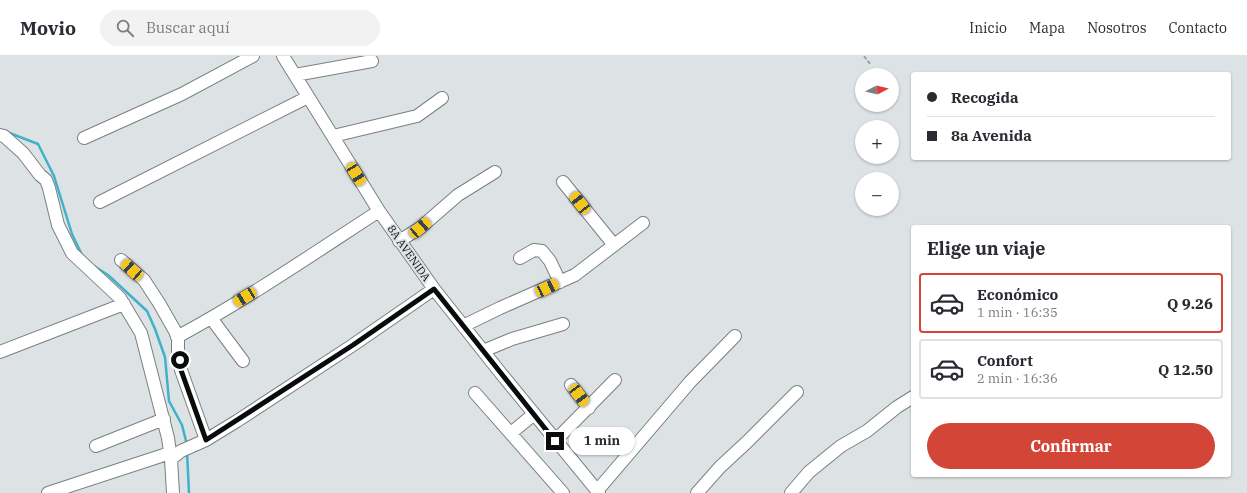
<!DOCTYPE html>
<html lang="es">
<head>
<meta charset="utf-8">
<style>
  :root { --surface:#fff; --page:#f2f2f3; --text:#2b2b33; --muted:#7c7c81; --line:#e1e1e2; --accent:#d24537 }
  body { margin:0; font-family:"IBM Plex Serif",serif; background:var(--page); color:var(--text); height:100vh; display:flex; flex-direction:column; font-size:15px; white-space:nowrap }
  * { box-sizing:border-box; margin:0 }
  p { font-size:13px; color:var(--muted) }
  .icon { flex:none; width:22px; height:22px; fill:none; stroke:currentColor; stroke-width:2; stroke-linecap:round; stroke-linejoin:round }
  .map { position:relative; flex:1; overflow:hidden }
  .side { position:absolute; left:911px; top:169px; width:320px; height:252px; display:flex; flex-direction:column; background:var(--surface); border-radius:4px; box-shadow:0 1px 3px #0004 }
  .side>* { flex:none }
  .banner { position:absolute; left:911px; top:16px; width:320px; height:88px; border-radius:4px; box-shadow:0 1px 3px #0004; display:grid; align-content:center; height:88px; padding:0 16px; background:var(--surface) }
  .needle { width:26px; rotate:83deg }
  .controls { position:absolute; left:855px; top:12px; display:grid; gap:8px }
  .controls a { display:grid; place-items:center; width:44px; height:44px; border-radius:50%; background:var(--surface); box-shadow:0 1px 3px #0004; font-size:20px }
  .end { position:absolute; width:18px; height:18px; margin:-9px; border:5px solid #0a0c0c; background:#fff; box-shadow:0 0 0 2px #fff }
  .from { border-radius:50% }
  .bubble { position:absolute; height:28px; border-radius:14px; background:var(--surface); box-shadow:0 1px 3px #0004; font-size:13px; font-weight:700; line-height:28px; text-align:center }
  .car { position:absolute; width:12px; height:24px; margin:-12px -6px; border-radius:5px; box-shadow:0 0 3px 1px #0007; background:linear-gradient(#f5c518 24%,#345 0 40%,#f5c518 0 76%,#345 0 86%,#f5c518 0) }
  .banner b { display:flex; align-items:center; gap:14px; height:38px; font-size:15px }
  .banner b+b { border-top:1px solid var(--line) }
  .banner i { width:10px; height:10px; background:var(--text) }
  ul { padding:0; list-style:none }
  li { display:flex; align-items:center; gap:12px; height:60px; margin:0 8px 6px; padding:0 8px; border:2px solid var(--line); border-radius:4px }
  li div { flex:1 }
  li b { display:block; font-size:15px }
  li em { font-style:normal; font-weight:700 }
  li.selected { border-color:var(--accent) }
  li>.icon { width:36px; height:36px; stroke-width:1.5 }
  h2 { padding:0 16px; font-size:18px; line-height:48px }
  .button { display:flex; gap:8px; margin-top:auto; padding:8px 16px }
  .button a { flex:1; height:46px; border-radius:24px; background:var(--accent); color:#fff; font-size:16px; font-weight:700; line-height:46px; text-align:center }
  header { display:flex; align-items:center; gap:24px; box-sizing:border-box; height:56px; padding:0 20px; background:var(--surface); border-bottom:1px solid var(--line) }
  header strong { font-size:19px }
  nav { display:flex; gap:22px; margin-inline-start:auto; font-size:14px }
  .search { width:280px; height:36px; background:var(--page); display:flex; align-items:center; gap:10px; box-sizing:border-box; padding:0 14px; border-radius:22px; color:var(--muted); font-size:15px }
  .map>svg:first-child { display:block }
</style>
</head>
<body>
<header>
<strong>Movio</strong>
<div class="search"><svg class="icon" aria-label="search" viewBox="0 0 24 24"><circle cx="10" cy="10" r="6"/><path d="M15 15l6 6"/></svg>Buscar aquí</div>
<nav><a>Inicio</a><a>Mapa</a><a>Nosotros</a><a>Contacto</a></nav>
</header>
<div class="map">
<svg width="1247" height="437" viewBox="0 0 1247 437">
  <rect width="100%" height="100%" fill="#dde3e5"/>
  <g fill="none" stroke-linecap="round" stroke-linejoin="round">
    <!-- stream -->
    <path stroke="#40b1ca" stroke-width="2.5" d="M7,76L38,88L54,120L72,178L82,199
      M94,210L108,219L147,255L155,273L165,301L169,345L182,369L187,389
      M187,396L189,437"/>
    <!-- minor casing -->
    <g stroke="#7a8081" stroke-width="14">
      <path id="minor" d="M283,0L379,155L434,233L499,315L599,437
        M295,19L372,5
        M0,79L4,80L23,97L40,119L46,124L49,132L58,169L72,197L120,242L141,277L168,382L171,403L173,437
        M333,80L417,60L442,42
        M84,82L182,38L253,0
        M563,126L614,189
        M100,146L308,41
        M399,185L420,172L458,139L495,116
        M520,202L534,194L542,195L550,205L560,226
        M121,204L144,224L159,247L175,275L178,283V295L181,314L206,384
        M211,262L243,305
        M463,270L500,252L575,219L643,167
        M177,281C247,243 313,198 379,155
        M483,295L512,283L563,268
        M0,296L124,248
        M571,329L589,352
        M475,337L563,437
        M511,377L534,358
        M555,385L615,324
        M96,390L164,363
        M171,403L181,395L206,384L237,365L353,289L434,233
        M597,435L690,326L735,280
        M48,437L170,397
        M697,437L720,411L747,386L797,336
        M791,437L809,416L841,390L867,375L897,351L913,341"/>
    </g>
    <!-- path -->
    <path stroke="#8f9495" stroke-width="1.5" stroke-dasharray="4 2" stroke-linecap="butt" d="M864,0L870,8"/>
    <!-- minor -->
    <use href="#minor" stroke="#fff" stroke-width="12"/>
  </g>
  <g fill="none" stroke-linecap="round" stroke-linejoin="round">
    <!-- route -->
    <path stroke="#0a0c0c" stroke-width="5" d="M180,304L181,314L206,384L353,289L434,233L555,385"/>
  </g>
  <g text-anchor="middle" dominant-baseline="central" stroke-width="4" stroke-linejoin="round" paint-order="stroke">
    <!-- street labels -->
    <g font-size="11" fill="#0a0c0c" stroke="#dde3e5">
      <text transform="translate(409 197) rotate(55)">8A AVENIDA</text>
    </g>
  </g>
</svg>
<div class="controls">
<a><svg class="needle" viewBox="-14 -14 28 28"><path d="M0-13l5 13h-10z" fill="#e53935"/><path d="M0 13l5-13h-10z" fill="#7c7c81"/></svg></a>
<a>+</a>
<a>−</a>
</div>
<i class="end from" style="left:180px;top:304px"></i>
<i class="end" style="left:555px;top:385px"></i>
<div class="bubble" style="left:569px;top:371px;width:66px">1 min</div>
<i class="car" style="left:356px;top:118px;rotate:148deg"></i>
<i class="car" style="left:580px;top:147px;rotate:322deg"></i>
<i class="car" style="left:420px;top:172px;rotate:49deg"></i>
<i class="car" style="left:132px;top:214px;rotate:312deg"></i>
<i class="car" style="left:547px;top:232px;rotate:65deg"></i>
<i class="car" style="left:245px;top:241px;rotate:239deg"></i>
<i class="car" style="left:579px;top:339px;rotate:143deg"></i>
<div class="banner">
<b><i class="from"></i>Recogida</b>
<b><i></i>8a Avenida</b>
</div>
<section class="side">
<h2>Elige un viaje</h2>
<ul>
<li class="selected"><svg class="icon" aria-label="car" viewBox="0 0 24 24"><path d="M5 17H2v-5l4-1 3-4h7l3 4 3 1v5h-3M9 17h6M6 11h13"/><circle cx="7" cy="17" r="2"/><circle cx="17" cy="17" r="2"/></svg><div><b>Económico</b><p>1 min · 16:35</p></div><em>Q 9.26</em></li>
<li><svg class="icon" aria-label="car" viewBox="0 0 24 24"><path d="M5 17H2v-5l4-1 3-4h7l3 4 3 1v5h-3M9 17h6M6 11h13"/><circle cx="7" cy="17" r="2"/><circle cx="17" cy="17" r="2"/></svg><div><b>Confort</b><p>2 min · 16:36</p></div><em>Q 12.50</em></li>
</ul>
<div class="button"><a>Confirmar</a></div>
</section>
</div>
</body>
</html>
